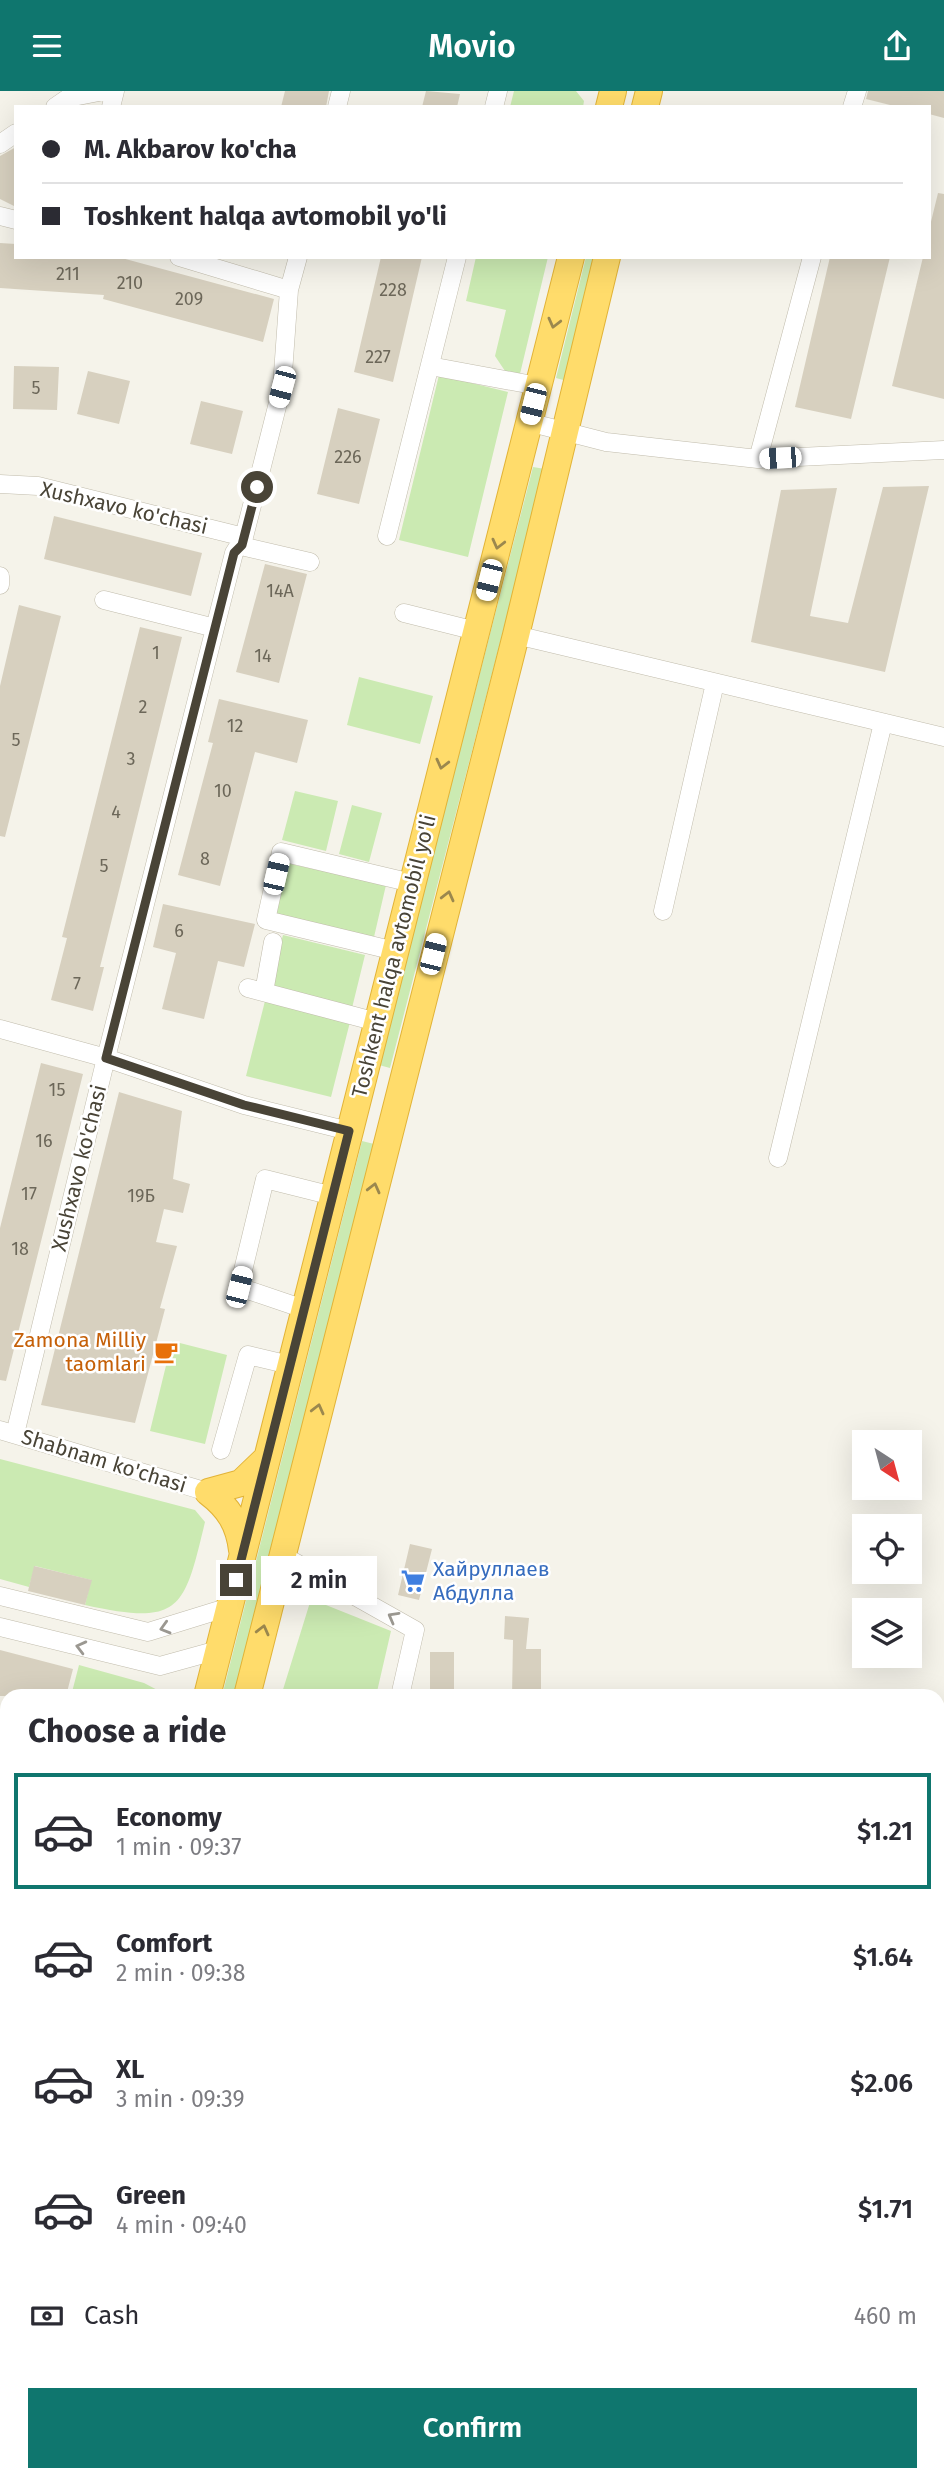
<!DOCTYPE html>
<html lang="en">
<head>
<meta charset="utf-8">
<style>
  :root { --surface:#fff; --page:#f2f2f3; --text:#2b2b33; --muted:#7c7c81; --line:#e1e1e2; --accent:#0f766e }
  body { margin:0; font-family:"Fira Sans",sans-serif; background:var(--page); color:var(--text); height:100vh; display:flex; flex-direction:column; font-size:26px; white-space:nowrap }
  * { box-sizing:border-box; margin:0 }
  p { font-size:23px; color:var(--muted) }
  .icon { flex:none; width:38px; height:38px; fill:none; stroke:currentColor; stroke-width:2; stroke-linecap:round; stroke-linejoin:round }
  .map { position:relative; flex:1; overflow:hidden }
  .panel { position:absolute; left:0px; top:1598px; width:945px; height:793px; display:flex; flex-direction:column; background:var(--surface); border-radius:21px 21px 0 0; box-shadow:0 7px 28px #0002 }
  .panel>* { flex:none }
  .banner { position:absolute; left:14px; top:14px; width:917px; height:154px; border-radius:0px; box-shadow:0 7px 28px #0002; display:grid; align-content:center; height:154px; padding:0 28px; background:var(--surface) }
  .needle { width:46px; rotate:144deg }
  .tools { position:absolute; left:852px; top:1339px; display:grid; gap:14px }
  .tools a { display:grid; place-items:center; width:70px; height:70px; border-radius:0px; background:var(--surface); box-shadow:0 7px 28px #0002; font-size:35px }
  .end { position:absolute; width:32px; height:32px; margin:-16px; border:9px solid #494437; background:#fff; box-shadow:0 0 0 4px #fff }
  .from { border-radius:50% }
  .bubble { position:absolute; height:49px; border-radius:0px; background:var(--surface); box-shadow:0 7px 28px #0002; font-size:23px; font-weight:600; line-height:49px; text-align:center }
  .car { position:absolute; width:21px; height:42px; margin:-21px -10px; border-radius:9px; box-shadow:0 0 5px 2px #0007; background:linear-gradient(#fff 24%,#345 0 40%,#fff 0 76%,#345 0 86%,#fff 0) }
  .banner b { display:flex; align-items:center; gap:24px; height:66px; font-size:26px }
  .banner b+b { border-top:2px solid var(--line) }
  .banner i { width:18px; height:18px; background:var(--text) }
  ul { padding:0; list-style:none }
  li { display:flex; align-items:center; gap:21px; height:116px; margin:0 14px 10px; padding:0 14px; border:4px solid transparent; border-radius:0px }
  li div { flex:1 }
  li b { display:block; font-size:26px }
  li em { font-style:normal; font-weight:600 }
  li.active { border-color:var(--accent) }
  li>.icon { width:63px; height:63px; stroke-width:1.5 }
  h2 { padding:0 28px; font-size:32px; line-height:84px }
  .pay { display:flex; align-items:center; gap:18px; height:77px; padding:0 28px; font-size:26px }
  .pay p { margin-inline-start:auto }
  .button { display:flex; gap:14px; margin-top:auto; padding:14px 28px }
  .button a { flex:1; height:80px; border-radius:0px; background:var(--accent); color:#fff; font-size:28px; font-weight:600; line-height:80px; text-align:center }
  header { display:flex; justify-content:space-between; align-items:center; height:91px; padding:0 28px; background:var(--accent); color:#fff; font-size:32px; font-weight:600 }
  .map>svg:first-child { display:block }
</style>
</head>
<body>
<header><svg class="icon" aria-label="menu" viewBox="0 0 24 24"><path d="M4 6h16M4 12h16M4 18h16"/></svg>Movio<svg class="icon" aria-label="share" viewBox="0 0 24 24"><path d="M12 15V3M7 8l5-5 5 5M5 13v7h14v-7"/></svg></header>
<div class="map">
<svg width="944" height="2389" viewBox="0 0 944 2389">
  <rect width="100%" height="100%" fill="#f5f3ea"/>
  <!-- green -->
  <path fill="#cbeab2" d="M514,0H576L584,10L583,16H510Z
    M476,166H548L519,287L505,280L495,265L506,219L466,210Z
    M586,166H598L567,290L556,287Z
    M439,284L508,301L468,466L399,449Z
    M533,376L545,378L390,977L379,974Z
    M359,586L433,605L420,653L347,634Z
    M295,700L338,710L326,760L282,749Z
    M352,714L382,722L369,771L339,763Z
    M286,772L386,794L374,846L274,824Z
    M283,844L365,864L352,917L269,896Z
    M265,910L350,931L331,1006L246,985Z
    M362,1050L374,1053L234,1605H222Z
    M172,1250L227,1264L205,1353L150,1340Z
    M0,1368L195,1419L205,1431C184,1519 181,1535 85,1514L91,1489L35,1475L29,1496L0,1488Z
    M311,1508L391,1540L376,1605H281Z
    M79,1574L144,1592L169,1605H71Z
    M7,1824V2220L0,2243V1850Z"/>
  <!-- water -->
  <path fill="#a5ccf3" d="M944,2147V2242L938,2234V2150Z"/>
  <!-- building -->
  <path fill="#d7d0bf" d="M285,0H329L326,16H281Z
    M426,0L460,3L457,16H422Z
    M868,0H944V27L929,23V16H898L866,8Z
    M16,56V116L0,108V65Z
    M938,102L944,103V308L892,295L923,166H929V139Z
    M0,152L16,153V166H118L274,208L263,251L103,208L104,204L0,197Z
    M381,166H422L393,291L354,281Z
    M830,166H890L851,328L795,316Z
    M14,275L59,276L57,319L13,318Z
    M88,280L130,290L119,333L77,323Z
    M201,310L243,320L232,363L190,353Z
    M338,317L380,328L359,413L317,403Z
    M929,395L885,581L751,551L781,399L837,397L810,525L848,532L883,396Z
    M54,425L202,462L191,505L44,468Z
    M265,473L307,483L279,592L236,581Z
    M19,514L61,525L5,746L0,745V595Z
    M140,536L182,546L100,876H104L93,920L51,909L67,847L62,846Z
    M219,608L308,629L297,672L255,661L220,795L178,784L213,652L208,651Z
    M163,813L255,833L244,876L218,870L204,928L162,918L176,862L153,856Z
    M41,972L83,983L6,1290L0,1289V1137Z
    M119,1001L182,1020L173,1088L190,1093L183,1122L164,1118L156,1151L177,1155L160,1217L165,1218L135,1332L41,1314Z
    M410,1453L432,1458L419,1509L398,1504Z
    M34,1475L92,1489L85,1514L28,1500Z
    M505,1525L529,1527L526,1558H541V1605H512L513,1549L504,1548Z
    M0,1559L73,1578L66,1605H0Z
    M430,1561H454V1605H430Z"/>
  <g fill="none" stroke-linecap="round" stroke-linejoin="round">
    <!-- minor casing -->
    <g stroke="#c1bcac" stroke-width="19">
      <path id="minor" d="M55,16L68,7L104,0
        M111,16L115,0
        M337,16L341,0
        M494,16L498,0
        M852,16L857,0
        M0,53L16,42
        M0,125L16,129
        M179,166L289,199
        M430,275L538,295
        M528,331L606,351L758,368L944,359
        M758,368L812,166
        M0,393L38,395L244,446L234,462L106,967L15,1343
        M387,445L457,166
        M244,446L282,296L289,199L298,166
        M241,455L310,471
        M0,485V494
        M104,509L215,537
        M404,522L476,540
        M516,544L944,646
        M663,820L715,592
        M395,860L266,829L281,761L412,792
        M248,897L377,931
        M264,901L273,851
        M0,938L106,967L244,1014L349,1040
        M778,1067L883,632
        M304,1218L239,1196L265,1088L333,1105
        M0,1339L208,1401
        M221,1359L248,1264L290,1274
        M282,1464L415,1539L400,1605
        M0,1505L148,1541L229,1516
        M0,1536L160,1575L218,1559
        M0,1729L7,1732"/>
    </g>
    <!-- highway casing -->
    <g stroke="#e2b337" stroke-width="28">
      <path id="highway" d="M609,16L613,0
        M645,16L649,0
        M242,1459C239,1433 229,1417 208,1401L241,1392L266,1368
        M207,1605L571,166
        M247,1605L516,544L607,166
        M8,2389L10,2384
        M55,2389L56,2384"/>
    </g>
    <!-- minor -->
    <use href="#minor" stroke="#fff" stroke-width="18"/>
    <!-- highway -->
    <use href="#highway" stroke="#ffdc6b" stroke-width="26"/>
  </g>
  <!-- one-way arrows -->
  <defs><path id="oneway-chevron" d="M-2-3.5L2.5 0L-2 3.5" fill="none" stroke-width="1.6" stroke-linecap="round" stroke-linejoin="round" transform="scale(1.75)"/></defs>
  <g stroke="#9b884e">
    <use href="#oneway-chevron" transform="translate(554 232) rotate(104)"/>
    <use href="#oneway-chevron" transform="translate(498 453) rotate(104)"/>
    <use href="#oneway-chevron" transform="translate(442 673) rotate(104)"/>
    <use href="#oneway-chevron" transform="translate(448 805) rotate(-76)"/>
    <use href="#oneway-chevron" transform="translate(374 1097) rotate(-76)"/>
    <use href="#oneway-chevron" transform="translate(318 1318) rotate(-76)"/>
    <use href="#oneway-chevron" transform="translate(263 1539) rotate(-76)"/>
  </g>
  <g stroke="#9b9891">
    <use href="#oneway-chevron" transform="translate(393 1526) rotate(-151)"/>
    <use href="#oneway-chevron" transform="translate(165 1537) rotate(164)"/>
    <use href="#oneway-chevron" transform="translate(81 1556) rotate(-166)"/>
  </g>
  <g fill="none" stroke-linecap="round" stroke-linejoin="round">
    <!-- route -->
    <path stroke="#494437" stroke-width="9" d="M236,1489L349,1040L244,1014L106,967L234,462L242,454L257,396"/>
  </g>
  <!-- icons -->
  <defs>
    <g id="cafe-bare" transform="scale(1.89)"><path d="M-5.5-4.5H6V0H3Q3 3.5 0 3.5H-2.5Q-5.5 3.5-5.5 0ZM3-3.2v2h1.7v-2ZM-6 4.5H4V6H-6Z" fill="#e8710a" stroke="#fff" stroke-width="2.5" paint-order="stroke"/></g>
    <g id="supermarket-bare" transform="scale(1.89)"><path d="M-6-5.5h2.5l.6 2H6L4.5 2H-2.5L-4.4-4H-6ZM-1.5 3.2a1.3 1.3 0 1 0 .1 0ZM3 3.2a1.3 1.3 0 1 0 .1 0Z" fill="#3f7fe0" stroke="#fff" stroke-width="2.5" paint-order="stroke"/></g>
  </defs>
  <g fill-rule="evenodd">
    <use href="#cafe-bare" x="166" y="1261"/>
    <use href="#supermarket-bare" x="413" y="1490"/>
  </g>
  <g text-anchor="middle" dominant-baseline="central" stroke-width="5" stroke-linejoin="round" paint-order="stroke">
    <!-- number labels -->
    <g font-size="18" fill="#6c6759">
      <text x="68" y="183">211</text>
      <text x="130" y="192">210</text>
      <text x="393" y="199">228</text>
      <text x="189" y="208">209</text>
      <text x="378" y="266">227</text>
      <text x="36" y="297">5</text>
      <text x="348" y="366">226</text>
      <text x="280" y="500">14A</text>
      <text x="156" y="562">1</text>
      <text x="263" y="565">14</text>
      <text x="143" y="616">2</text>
      <text x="235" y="635">12</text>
      <text x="16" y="649">5</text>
      <text x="131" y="668">3</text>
      <text x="223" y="700">10</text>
      <text x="116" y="721">4</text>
      <text x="205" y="768">8</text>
      <text x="104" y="775">5</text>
      <text x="179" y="840">6</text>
      <text x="77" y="893">7</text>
      <text x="57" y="999">15</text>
      <text x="44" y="1050">16</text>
      <text x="29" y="1103">17</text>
      <text x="141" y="1105">19Б</text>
      <text x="20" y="1158">18</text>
    </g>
    <!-- street labels -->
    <g font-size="21" fill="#494437" stroke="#fff">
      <text transform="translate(124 417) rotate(13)">Xushxavo ko'chasi</text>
      <text transform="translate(394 865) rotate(-76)">Toshkent halqa avtomobil yo'li</text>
      <text transform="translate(79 1077) rotate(-76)">Xushxavo ko'chasi</text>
      <text transform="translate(104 1370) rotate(17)">Shabnam ko'chasi</text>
    </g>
    <!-- food labels -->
    <g font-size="21" fill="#c56008" stroke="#fff" text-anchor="end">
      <text x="146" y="1249">Zamona Milliy<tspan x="146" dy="24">taomlari</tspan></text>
    </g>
    <!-- shop labels -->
    <g font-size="21" fill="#366cbe" stroke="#fff" text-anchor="start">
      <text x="433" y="1478">Хайруллаев<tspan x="433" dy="24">Абдулла</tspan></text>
    </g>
  </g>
</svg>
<div class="tools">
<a><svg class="needle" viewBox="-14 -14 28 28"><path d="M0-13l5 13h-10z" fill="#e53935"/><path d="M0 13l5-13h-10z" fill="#7c7c81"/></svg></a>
<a><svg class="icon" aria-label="locate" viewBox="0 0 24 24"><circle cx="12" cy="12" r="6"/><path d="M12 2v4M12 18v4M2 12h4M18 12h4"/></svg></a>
<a><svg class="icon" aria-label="layers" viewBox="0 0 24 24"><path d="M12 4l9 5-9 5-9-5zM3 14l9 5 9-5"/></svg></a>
</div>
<i class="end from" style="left:257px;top:396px"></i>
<i class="end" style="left:236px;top:1489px"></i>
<div class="bubble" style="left:261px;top:1465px;width:116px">2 min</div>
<i class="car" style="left:282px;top:296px;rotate:195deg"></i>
<i class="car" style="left:533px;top:313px;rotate:194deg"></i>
<i class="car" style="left:780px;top:367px;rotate:267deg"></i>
<i class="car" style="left:489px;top:489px;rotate:194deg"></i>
<i class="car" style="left:276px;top:783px;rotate:13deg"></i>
<i class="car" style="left:433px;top:863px;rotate:14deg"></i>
<i class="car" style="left:239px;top:1196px;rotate:14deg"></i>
<div class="banner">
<b><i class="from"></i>M. Akbarov ko'cha</b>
<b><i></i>Toshkent halqa avtomobil yo'li</b>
</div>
<section class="panel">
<h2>Choose a ride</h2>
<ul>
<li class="active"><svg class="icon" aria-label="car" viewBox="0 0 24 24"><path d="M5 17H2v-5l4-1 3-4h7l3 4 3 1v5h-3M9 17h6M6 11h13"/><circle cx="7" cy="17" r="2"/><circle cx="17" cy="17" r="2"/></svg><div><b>Economy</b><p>1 min · 09:37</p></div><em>$1.21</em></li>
<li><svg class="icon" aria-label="car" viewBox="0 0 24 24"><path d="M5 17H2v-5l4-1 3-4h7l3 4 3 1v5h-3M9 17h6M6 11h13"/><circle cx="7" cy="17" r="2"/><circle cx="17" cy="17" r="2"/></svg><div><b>Comfort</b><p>2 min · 09:38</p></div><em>$1.64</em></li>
<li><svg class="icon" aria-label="car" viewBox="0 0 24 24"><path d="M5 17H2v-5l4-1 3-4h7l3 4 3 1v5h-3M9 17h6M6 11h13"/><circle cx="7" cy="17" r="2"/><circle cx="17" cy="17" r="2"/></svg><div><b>XL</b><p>3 min · 09:39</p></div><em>$2.06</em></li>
<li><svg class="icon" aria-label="car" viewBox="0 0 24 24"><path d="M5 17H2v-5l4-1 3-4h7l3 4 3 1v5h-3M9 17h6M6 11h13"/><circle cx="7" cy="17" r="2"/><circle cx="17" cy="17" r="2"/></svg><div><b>Green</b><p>4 min · 09:40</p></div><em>$1.71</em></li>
</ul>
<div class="pay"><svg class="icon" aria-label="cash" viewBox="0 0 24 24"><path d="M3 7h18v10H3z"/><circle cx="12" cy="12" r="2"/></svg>Cash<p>460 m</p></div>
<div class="button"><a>Confirm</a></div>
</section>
</div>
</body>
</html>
